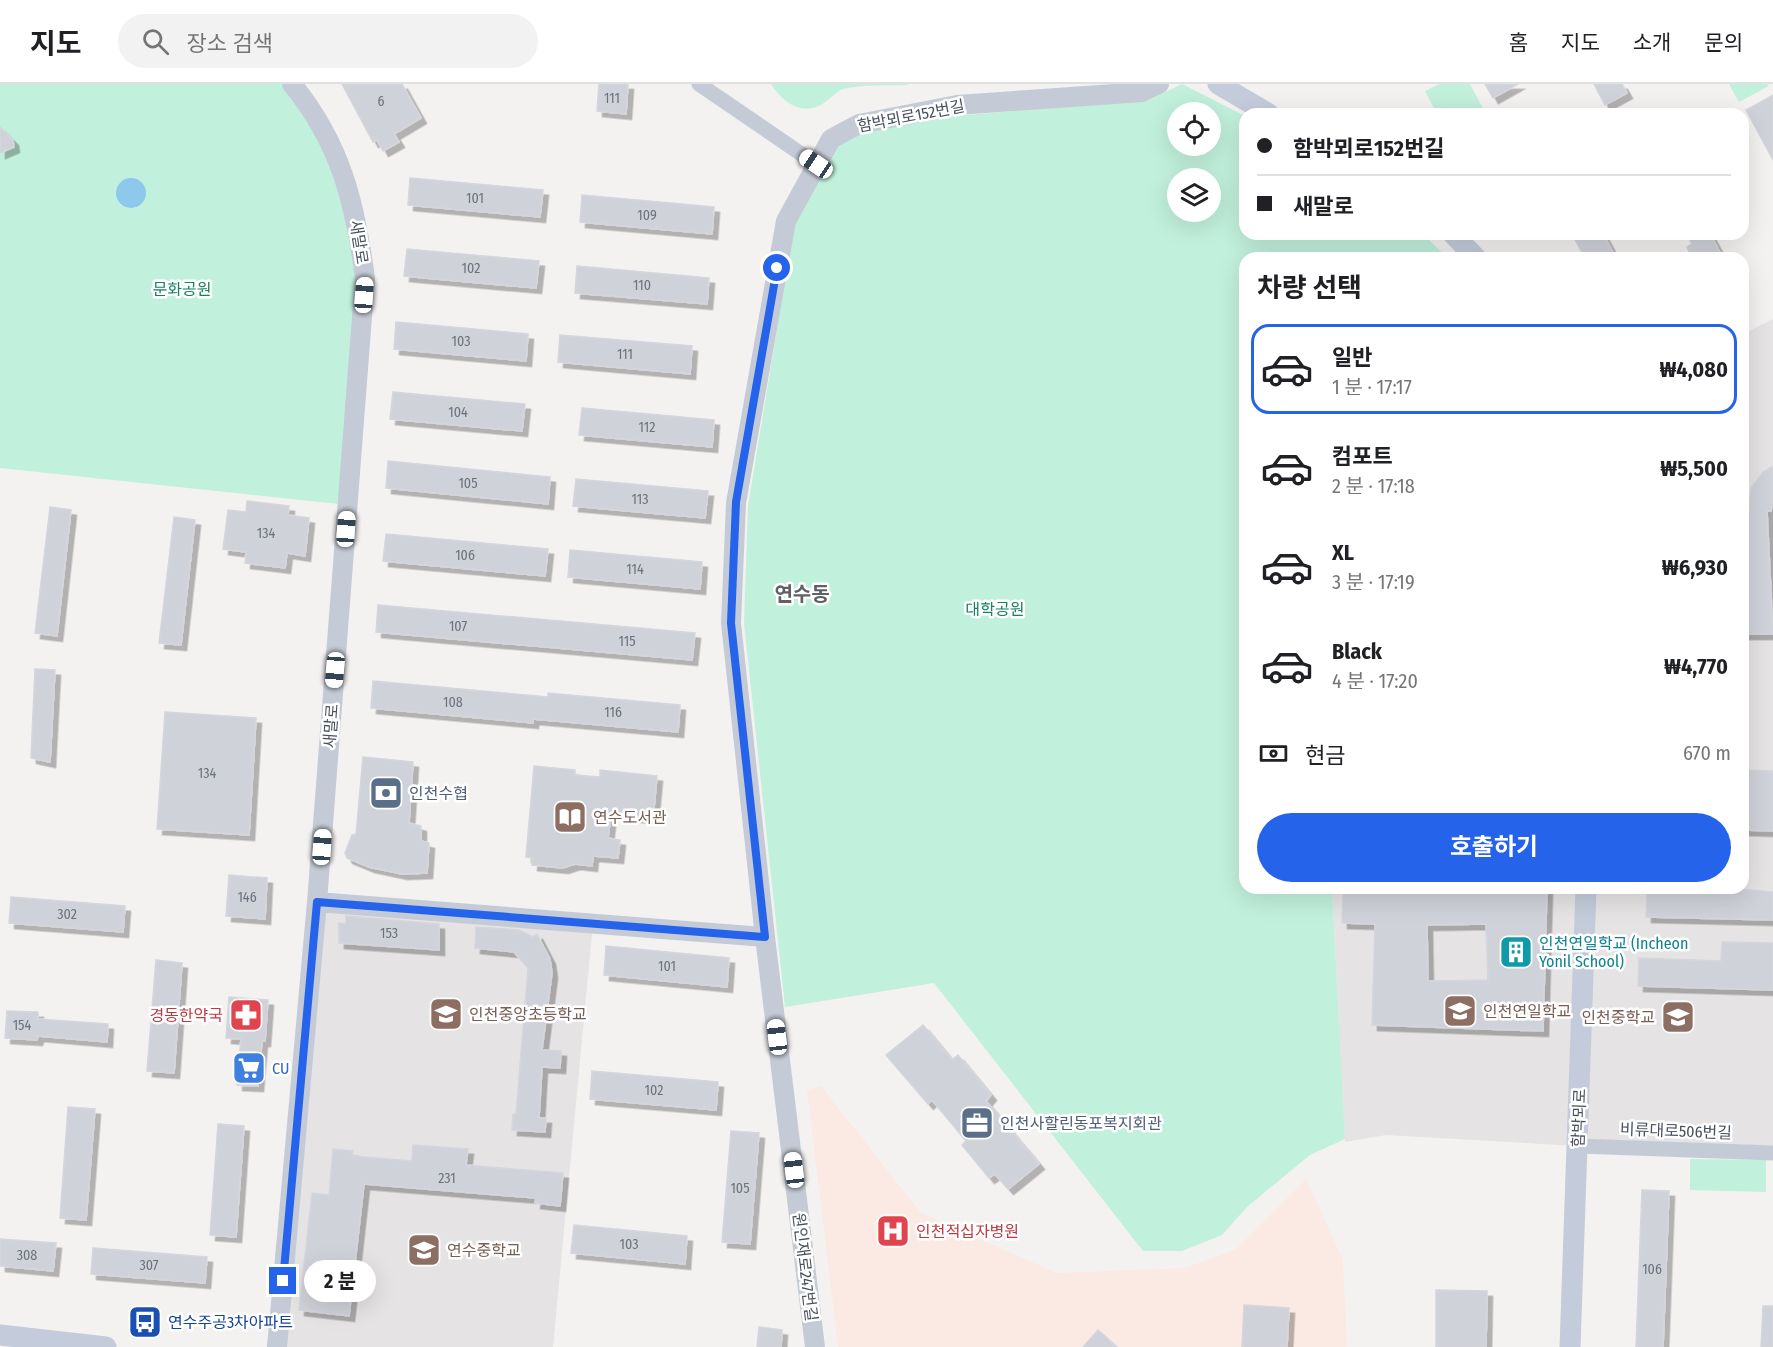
<!DOCTYPE html>
<html lang="ko">
<head>
<meta charset="utf-8">
<style>
  :root { --surface:#fff; --page:#f2f2f2; --text:#202124; --muted:#757577; --line:#e0e0e0; --accent:#2563eb }
  body { margin:0; font-family:"Fira Sans Condensed","Noto Sans KR",sans-serif; background:var(--page); color:var(--text); height:100vh; display:flex; flex-direction:column; font-size:22px; white-space:nowrap }
  * { box-sizing:border-box; margin:0 }
  p { font-size:20px; color:var(--muted) }
  .icon { flex:none; width:33px; height:33px; fill:none; stroke:currentColor; stroke-width:2; stroke-linecap:round; stroke-linejoin:round }
  .map { position:relative; flex:1; overflow:hidden }
  .panel { position:absolute; left:1239px; top:168px; width:510px; height:642px; display:flex; flex-direction:column; background:var(--surface); border-radius:18px; box-shadow:0 6px 24px #0002 }
  .panel>* { flex:none }
  .guide { position:absolute; left:1239px; top:24px; width:510px; height:132px; border-radius:18px; box-shadow:0 6px 24px #0002; display:grid; align-content:center; height:132px; padding:0 18px; background:var(--surface) }
  .buttons { position:absolute; left:1167px; top:18px; display:grid; gap:12px }
  .buttons a { display:grid; place-items:center; width:54px; height:54px; border-radius:50%; background:var(--surface); box-shadow:0 6px 24px #0002; font-size:30px }
  .end { position:absolute; width:27px; height:27px; margin:-14px; border:8px solid #2563eb; background:#fff; box-shadow:0 0 0 3px #fff }
  .from { border-radius:50% }
  .bubble { position:absolute; height:42px; border-radius:21px; background:var(--surface); box-shadow:0 6px 24px #0002; font-size:20px; font-weight:700; line-height:42px; text-align:center }
  .car { position:absolute; width:18px; height:36px; margin:-18px -9px; border-radius:8px; box-shadow:0 0 4px 2px #0007; background:linear-gradient(#fff 24%,#345 0 40%,#fff 0 76%,#345 0 86%,#fff 0) }
  .guide b { display:flex; align-items:center; gap:21px; height:57px; font-size:22px }
  .guide b+b { border-top:2px solid var(--line) }
  .guide i { width:15px; height:15px; background:var(--text) }
  ul { padding:0; list-style:none }
  li { display:flex; align-items:center; gap:18px; height:90px; margin:0 12px 9px; padding:0 6px; border:3px solid transparent; border-radius:18px }
  li div { flex:1 }
  li b { display:block; font-size:22px }
  li em { font-style:normal; font-weight:700 }
  li.on { border-color:var(--accent) }
  li>.icon { width:54px; height:54px; stroke-width:1.5 }
  h2 { padding:0 18px; font-size:27px; line-height:72px }
  .pay { display:flex; align-items:center; gap:15px; height:66px; padding:0 18px; font-size:22px }
  .pay p { margin-inline-start:auto }
  .cta { display:flex; gap:12px; margin-top:auto; padding:12px 18px }
  .cta a { flex:1; height:69px; border-radius:36px; background:var(--accent); color:#fff; font-size:24px; font-weight:700; line-height:69px; text-align:center }
  header { display:flex; align-items:center; gap:36px; box-sizing:border-box; height:84px; padding:0 30px; background:var(--surface); border-bottom:2px solid var(--line) }
  header strong { font-size:28px }
  nav { display:flex; gap:33px; margin-inline-start:auto; font-size:21px }
  .search { width:420px; height:54px; background:var(--page); display:flex; align-items:center; gap:15px; box-sizing:border-box; padding:0 21px; border-radius:33px; color:var(--muted); font-size:22px }
  .map>svg:first-child { display:block }
</style>
</head>
<body>
<header>
<strong>지도</strong>
<div class="search"><svg class="icon" aria-label="search" viewBox="0 0 24 24"><circle cx="10" cy="10" r="6"/><path d="M15 15l6 6"/></svg>장소 검색</div>
<nav><a>홈</a><a>지도</a><a>소개</a><a>문의</a></nav>
</header>
<div class="map">
<svg width="1773" height="1263" viewBox="0 0 1773 1263">
  <defs>
    <filter id="shadow"><feDropShadow dx="5.5" dy="5.5" stdDeviation="0" flood-color="#0004"/></filter>
  </defs>
  <rect width="100%" height="100%" fill="#f4f2f1"/>
  <!-- education -->
  <path fill="#e5e3e3" d="M1773,235V1069L1578,1062L1386,1051L1345,1058L1332,804H1743V250Z
    M317,818L593,839L553,1263H277Z"/>
  <!-- medical -->
  <path fill="#fbeae3" d="M821,1002L921,1129L1057,1189L1184,1184L1235,1166L1306,1095L1343,1176L1347,1263H838L807,1006Z"/>
  <!-- green -->
  <path fill="#c1f0dc" fill-rule="evenodd" d="M0,0H292L320,39L365,194L348,421L0,384Z
    M771,0H907L908,1C887,2 862,0 843,5C836,8 830,15 824,19C803,33 783,19 771,0Z
    M1182,0L1245,32V150H1423L1448,174H1245V804H1332L1345,1055L1310,1071L1247,1123L1222,1151L1182,1167H1143L934,899L785,923L744,539L748,422L794,141L837,63L864,47L918,35L1149,16ZM1178,28H1210V62H1178ZM1178,94H1210V128H1178Z
    M1439,0H1470L1486,30H1437L1425,7Z
    M1729,0H1767L1769,2L1739,18Z
    M1690,1075L1766,1076V1108L1690,1106Z"/>
  <!-- water -->
  <path fill="#8ec8ed" d="M116 109a15 15 0 1 1 30 0a15 15 0 1 1-30 0Z"/>
  <!-- building -->
  <path fill="#d0d2d9" stroke="#d5d6dc" stroke-width="1.5" fill-rule="evenodd" filter="url(#shadow)" d="M342,0H402L421,34L394,50L399,58L383,67L377,56L373,58Z
    M599,0H628L626,30L597,27Z
    M1485,0H1518L1493,14Z
    M1594,0H1622L1627,9L1605,21Z
    M1773,11V76L1746,26Z
    M0,43L13,56L14,63L0,69Z
    M410,94L543,106L540,133L408,121Z
    M582,111L714,123L712,150L580,138Z
    M1572,150H1603L1616,174H1585Z
    M1687,150H1710L1723,174H1692L1687,163L1692,160Z
    M407,165L539,177L536,204L404,192Z
    M577,182L709,194L707,220L575,209Z
    M396,238L528,250L526,277L394,265Z
    M560,251L692,262L690,290L558,278Z
    M393,308L525,320L522,347L390,335Z
    M582,324L714,336L712,363L579,351Z
    M388,377L550,393L548,420L386,404Z
    M1773,382V417L1771,427H1767L1773,550H1743V431H1748L1751,404L1763,388Z
    M576,395L708,407L705,434L573,422Z
    M247,417L289,422L288,431L309,434L305,472L287,469L285,484L245,479L246,468L223,465L228,426L246,428Z
    M50,423L71,426L57,552L35,549Z
    M174,433L195,436L181,561L159,559Z
    M386,450L548,465L545,492L383,477Z
    M570,466L702,478L700,505L568,493Z
    M378,521L695,549L692,576L376,548Z
    M35,585L55,586L50,678L31,674Z
    M373,597L548,613V609L680,621L678,648L533,635V639L371,624Z
    M165,628L256,634L249,751L157,745Z
    M363,673L413,678L409,739L421,742V757L429,759L427,789L402,790L369,783L347,774L345,769L352,751L356,750Z
    M534,682L575,686V691L600,693V686L657,692L653,735L611,730L608,754L620,756L618,774L593,772L592,782L575,780L563,784L532,781L533,774L526,773Z
    M1743,686L1773,687V747L1743,746Z
    M229,791L267,794L265,835L226,832Z
    M1343,804H1547L1543,947L1372,941L1375,840L1342,839ZM1486,840L1488,896L1428,897L1427,841Z
    M1727,804L1773,808V836L1646,833L1647,808L1727,807Z
    M11,813L125,822L123,848L9,839Z
    M346,832L439,840V866L339,859V839L346,840Z
    M476,843L519,846L533,853L537,850L550,875L552,889L542,966L561,967L560,984L542,983L539,1034H546L545,1048L512,1046L513,1030H516L528,884L514,868L475,864Z
    M1722,858L1773,859V906L1638,902L1639,874L1721,877Z
    M606,862L729,874L727,903L604,891Z
    M156,876L182,879L174,989L147,987Z
    M229,913L268,916L265,957H262L258,1002L237,1001L241,955L226,954Z
    M7,927L38,928V935L108,940L107,958L38,952L37,956L5,954Z
    M923,941L952,976L958,971L991,1011L986,1017L1039,1080L1008,1105L995,1090L989,1094L962,1061L966,1057L932,1016L928,1020L886,971Z
    M592,987L718,998L716,1026L590,1015Z
    M68,1023L95,1025L86,1136L60,1134Z
    M218,1040L244,1042L236,1153L210,1151Z
    M731,1047L759,1049L750,1160L722,1158Z
    M413,1061L468,1065L466,1081L563,1089L560,1122L535,1119L536,1114L364,1100L349,1232L299,1226L312,1109L329,1111L333,1065L353,1067L352,1072L412,1077Z
    M1642,1106L1669,1107L1663,1263H1636Z
    M574,1141L687,1152L685,1180L571,1169Z
    M0,1155L56,1159L53,1187L0,1182Z
    M93,1164L207,1173L205,1199L91,1190Z
    M1436,1206L1487,1207L1486,1263H1436Z
    M1244,1221L1289,1224L1287,1263H1242Z
    M1763,1222H1773V1263H1761Z
    M759,1243L782,1246L781,1263H757Z
    M1098,1246L1117,1263H1083Z"/>
  <g fill="none" stroke-linecap="round" stroke-linejoin="round">
    <!-- minor -->
    <path stroke="#c5cbd6" stroke-width="15" d="M699,0L816,80
      M1578,1062L1773,1069"/>
    <!-- tertiary -->
    <path stroke="#c5cbd6" stroke-width="20" d="M317,818L765,853
      M277,1263L317,818L365,194C355,119 341,60 292,0
      M815,1263L765,853L731,539L736,419L786,137L831,55L859,40L957,21L1142,8L1159,0"/>
    <!-- secondary -->
    <path stroke="#c4cbda" stroke-width="21" d="M1218,0L1269,30
      M1453,150L1476,174
      M0,1251L106,1263
      M1570,1263L1586,804"/>
  </g>
  <g fill="none" stroke-linecap="round" stroke-linejoin="round">
    <!-- route -->
    <path stroke="#2563eb" stroke-width="8" d="M283,1197L317,818L765,853L731,539L736,418L777,184"/>
  </g>
  <!-- icons -->
  <defs>
    <g id="bank-square" transform="scale(1.725)"><rect x="-9" y="-9" width="18" height="18" rx="4" fill="#5c6f8a" stroke="#fff"/><path d="M-6-4H6V4H-6ZM0-2.3a2.3 2.3 0 1 0 0 4.6a2.3 2.3 0 1 0 0-4.6Z" fill="#fff"/></g>
    <g id="library-square" transform="scale(1.725)"><rect x="-9" y="-9" width="18" height="18" rx="4" fill="#8d6e63" stroke="#fff"/><path d="M-6-4Q-3-5.5-.7-3.5V5Q-3 3-6 4ZM6-4Q3-5.5 .7-3.5V5Q3 3 6 4Z" fill="#fff"/></g>
    <g id="building-square" transform="scale(1.725)"><rect x="-9" y="-9" width="18" height="18" rx="4" fill="#0f9aa8" stroke="#fff"/><path d="M-4-6H4V6H1V3H-1V6H-4ZM-2.5-4.3h1.7v1.8h-1.7ZM.8-4.3h1.7v1.8H.8ZM-2.5-1h1.7V.8h-1.7ZM.8-1h1.7V.8H.8Z" fill="#fff"/></g>
    <g id="school-square" transform="scale(1.725)"><rect x="-9" y="-9" width="18" height="18" rx="4" fill="#8d6e63" stroke="#fff"/><path d="M0-5L7-2L0 1L-7-2ZM-4 1L0 2.5L4 1V4Q0 6-4 4Z" fill="#fff"/></g>
    <g id="pharmacy-square" transform="scale(1.725)"><rect x="-9" y="-9" width="18" height="18" rx="4" fill="#e0444e" stroke="#fff"/><path d="M-2-6h4v4h4v4h-4v4h-4v-4h-4v-4h4Z" fill="#fff"/></g>
    <g id="supermarket-square" transform="scale(1.725)"><rect x="-9" y="-9" width="18" height="18" rx="4" fill="#3f7fe0" stroke="#fff"/><path d="M-6-5.5h2.5l.6 2H6L4.5 2H-2.5L-4.4-4H-6ZM-1.5 3.2a1.3 1.3 0 1 0 .1 0ZM3 3.2a1.3 1.3 0 1 0 .1 0Z" fill="#fff"/></g>
    <g id="office-square" transform="scale(1.725)"><rect x="-9" y="-9" width="18" height="18" rx="4" fill="#5c6f8a" stroke="#fff"/><path d="M-6-3h4V-5.5h4V-3h4V5H-6ZM-1-4.5V-3h2v-1.5ZM-6 0V1H6V0Z" fill="#fff"/></g>
    <g id="hospital-square" transform="scale(1.725)"><rect x="-9" y="-9" width="18" height="18" rx="4" fill="#e0444e" stroke="#fff"/><path d="M-5-5h3v3.5h4V-5h3V5h-3V1.5h-4V5h-3Z" fill="#fff"/></g>
    <g id="bus-square" transform="scale(1.725)"><rect x="-9" y="-9" width="18" height="18" rx="4" fill="#1a4fb4" stroke="#fff"/><path d="M-5-6H5V4H4V6H2V4H-2V6H-4V4H-5ZM-3.5-4V0h7V-4ZM-3.5 1.2v1.5H-2V1.2ZM2 1.2v1.5H3.5V1.2Z" fill="#fff"/></g>
  </defs>
  <g fill-rule="evenodd">
    <use href="#bank-square" x="386" y="709"/>
    <use href="#library-square" x="570" y="733"/>
    <use href="#building-square" x="1516" y="868"/>
    <use href="#school-square" x="1460" y="927"/>
    <use href="#school-square" x="446" y="930"/>
    <use href="#pharmacy-square" x="246" y="931"/>
    <use href="#school-square" x="1678" y="933"/>
    <use href="#supermarket-square" x="249" y="984"/>
    <use href="#office-square" x="977" y="1039"/>
    <use href="#hospital-square" x="893" y="1147"/>
    <use href="#school-square" x="424" y="1166"/>
    <use href="#bus-square" x="145" y="1238"/>
  </g>
  <g text-anchor="middle" dominant-baseline="central" stroke-width="5" stroke-linejoin="round" paint-order="stroke">
    <!-- number labels -->
    <g font-size="14" fill="#6b717e">
      <text x="612" y="14">111</text>
      <text x="381" y="17">6</text>
      <text x="475" y="114">101</text>
      <text x="647" y="131">109</text>
      <text x="471" y="184">102</text>
      <text x="642" y="201">110</text>
      <text x="461" y="257">103</text>
      <text x="625" y="270">111</text>
      <text x="458" y="328">104</text>
      <text x="647" y="343">112</text>
      <text x="468" y="399">105</text>
      <text x="640" y="415">113</text>
      <text x="266" y="449">134</text>
      <text x="465" y="471">106</text>
      <text x="635" y="485">114</text>
      <text x="458" y="542">107</text>
      <text x="627" y="557">115</text>
      <text x="453" y="618">108</text>
      <text x="613" y="628">116</text>
      <text x="207" y="689">134</text>
      <text x="247" y="813">146</text>
      <text x="67" y="830">302</text>
      <text x="389" y="849">153</text>
      <text x="667" y="882">101</text>
      <text x="22" y="941">154</text>
      <text x="654" y="1006">102</text>
      <text x="447" y="1094">231</text>
      <text x="740" y="1104">105</text>
      <text x="629" y="1160">103</text>
      <text x="27" y="1171">308</text>
      <text x="149" y="1181">307</text>
      <text x="1652" y="1185">106</text>
    </g>
    <!-- street labels -->
    <g font-size="16" fill="#49515f" stroke="#fff">
      <text transform="translate(911 32) rotate(-11)">함박뫼로152번길</text>
      <text transform="translate(359 158) rotate(81)">새말로</text>
      <text transform="translate(331 642) rotate(-86)">새말로</text>
      <text transform="translate(1579 1034) rotate(-88)">함박뫼로</text>
      <text transform="translate(1676 1047) rotate(2)">비류대로506번길</text>
      <text transform="translate(805 1183) rotate(83)">원인재로247번길</text>
    </g>
    <!-- park labels -->
    <g font-size="16" fill="#188260" stroke="#fff">
      <text x="182" y="205">문화공원</text>
      <text x="995" y="525">대학공원</text>
    </g>
    <!-- service labels -->
    <g font-size="16" fill="#4e5e75" stroke="#fff" text-anchor="start">
      <text x="409" y="709">인천수협</text>
      <text x="1000" y="1039">인천사할린동포복지회관</text>
    </g>
    <!-- education labels -->
    <g font-size="16" fill="#785e54" stroke="#fff" text-anchor="start">
      <text x="593" y="733">연수도서관</text>
      <text x="1483" y="927">인천연일학교</text>
      <text x="469" y="930">인천중앙초등학교</text>
      <text x="1655" y="933" text-anchor="end">인천중학교</text>
      <text x="447" y="1166">연수중학교</text>
    </g>
    <!-- culture labels -->
    <g font-size="16" fill="#0d838f" stroke="#fff" text-anchor="start">
      <text x="1539" y="859">인천연일학교 (Incheon<tspan x="1539" dy="18">Yonil School)</tspan></text>
    </g>
    <!-- health labels -->
    <g font-size="16" fill="#be3a42" stroke="#fff" text-anchor="end">
      <text x="223" y="931">경동한약국</text>
      <text x="916" y="1147" text-anchor="start">인천적십자병원</text>
    </g>
    <!-- shop labels -->
    <g font-size="16" fill="#366cbe" stroke="#fff" text-anchor="start">
      <text x="272" y="984">CU</text>
    </g>
    <!-- transit labels -->
    <g font-size="16" fill="#164399" stroke="#fff" text-anchor="start">
      <text x="168" y="1238">연수주공3차아파트</text>
    </g>
    <!-- quarter labels -->
    <g font-size="20" font-weight="bold" fill="#5e6066" stroke="#fff">
      <text x="802" y="510">연수동</text>
    </g>
  </g>
</svg>
<div class="buttons">
<a><svg class="icon" aria-label="locate" viewBox="0 0 24 24"><circle cx="12" cy="12" r="6"/><path d="M12 2v4M12 18v4M2 12h4M18 12h4"/></svg></a>
<a><svg class="icon" aria-label="layers" viewBox="0 0 24 24"><path d="M12 4l9 5-9 5-9-5zM3 14l9 5 9-5"/></svg></a>
</div>
<i class="end from" style="left:777px;top:184px"></i>
<i class="end" style="left:283px;top:1197px"></i>
<div class="bubble" style="left:304px;top:1176px;width:72px">2 분</div>
<i class="car" style="left:816px;top:80px;rotate:304deg"></i>
<i class="car" style="left:364px;top:211px;rotate:4deg"></i>
<i class="car" style="left:346px;top:445px;rotate:4deg"></i>
<i class="car" style="left:335px;top:586px;rotate:185deg"></i>
<i class="car" style="left:322px;top:763px;rotate:4deg"></i>
<i class="car" style="left:777px;top:953px;rotate:353deg"></i>
<i class="car" style="left:794px;top:1086px;rotate:353deg"></i>
<div class="guide">
<b><i class="from"></i>함박뫼로152번길</b>
<b><i></i>새말로</b>
</div>
<section class="panel">
<h2>차량 선택</h2>
<ul>
<li class="on"><svg class="icon" aria-label="car" viewBox="0 0 24 24"><path d="M5 17H2v-5l4-1 3-4h7l3 4 3 1v5h-3M9 17h6M6 11h13"/><circle cx="7" cy="17" r="2"/><circle cx="17" cy="17" r="2"/></svg><div><b>일반</b><p>1 분 · 17:17</p></div><em>₩4,080</em></li>
<li><svg class="icon" aria-label="car" viewBox="0 0 24 24"><path d="M5 17H2v-5l4-1 3-4h7l3 4 3 1v5h-3M9 17h6M6 11h13"/><circle cx="7" cy="17" r="2"/><circle cx="17" cy="17" r="2"/></svg><div><b>컴포트</b><p>2 분 · 17:18</p></div><em>₩5,500</em></li>
<li><svg class="icon" aria-label="car" viewBox="0 0 24 24"><path d="M5 17H2v-5l4-1 3-4h7l3 4 3 1v5h-3M9 17h6M6 11h13"/><circle cx="7" cy="17" r="2"/><circle cx="17" cy="17" r="2"/></svg><div><b>XL</b><p>3 분 · 17:19</p></div><em>₩6,930</em></li>
<li><svg class="icon" aria-label="car" viewBox="0 0 24 24"><path d="M5 17H2v-5l4-1 3-4h7l3 4 3 1v5h-3M9 17h6M6 11h13"/><circle cx="7" cy="17" r="2"/><circle cx="17" cy="17" r="2"/></svg><div><b>Black</b><p>4 분 · 17:20</p></div><em>₩4,770</em></li>
</ul>
<div class="pay"><svg class="icon" aria-label="cash" viewBox="0 0 24 24"><path d="M3 7h18v10H3z"/><circle cx="12" cy="12" r="2"/></svg>현금<p>670 m</p></div>
<div class="cta"><a>호출하기</a></div>
</section>
</div>
</body>
</html>
